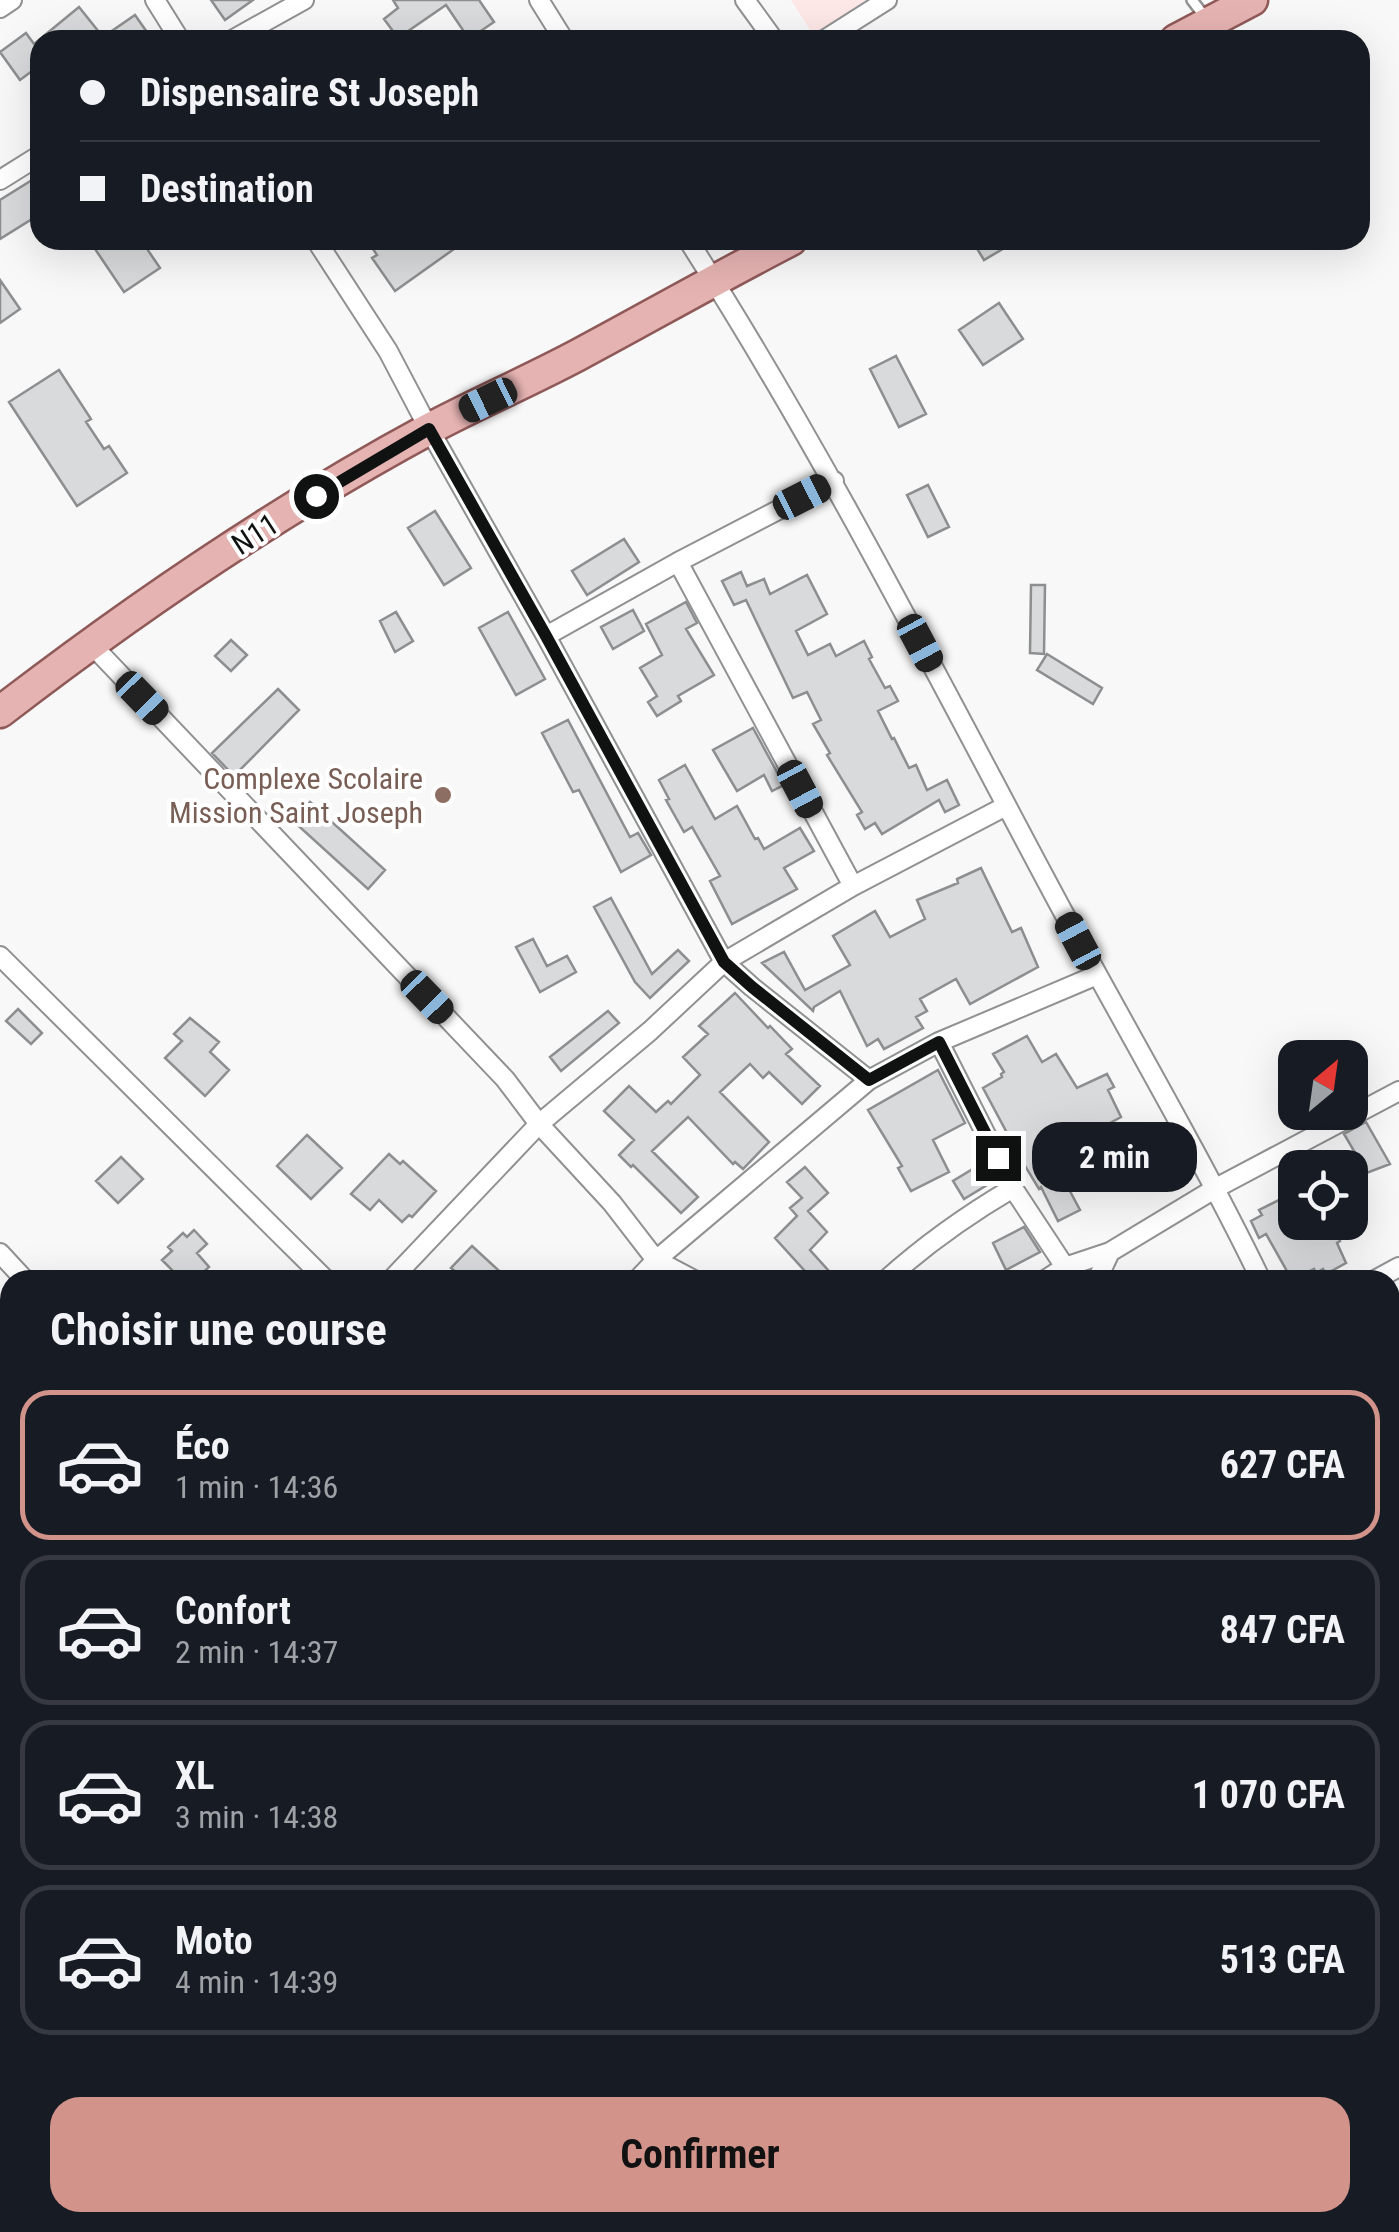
<!DOCTYPE html>
<html lang="fr">
<head>
<meta charset="utf-8">
<style>
  :root { --surface:#171b24; --page:#20242c; --text:#f1f3f6; --muted:#9ea1a6; --line:#363941; --accent:#d2938a }
  body { margin:0; font-family:"Roboto Condensed",sans-serif; background:var(--page); color:var(--text); height:100vh; display:flex; flex-direction:column; font-size:38px; white-space:nowrap }
  * { box-sizing:border-box; margin:0 }
  p { font-size:32px; color:var(--muted) }
  .icon { flex:none; width:55px; height:55px; fill:none; stroke:currentColor; stroke-width:2; stroke-linecap:round; stroke-linejoin:round }
  .map { position:relative; flex:1; overflow:hidden }
  .panel { position:absolute; left:0px; top:1270px; width:1400px; height:962px; display:flex; flex-direction:column; background:var(--surface); border-radius:30px 30px 0 0; box-shadow:0 10px 40px #0002 }
  .panel>* { flex:none }
  .hud { position:absolute; left:30px; top:30px; width:1340px; height:220px; border-radius:30px; box-shadow:0 10px 40px #0002; display:grid; align-content:center; height:220px; padding:0 50px; background:var(--surface) }
  .needle { width:65px; rotate:29deg }
  .fabs { position:absolute; left:1278px; top:1040px; display:grid; gap:20px }
  .fabs a { display:grid; place-items:center; width:90px; height:90px; border-radius:20px; background:var(--surface); box-shadow:0 10px 40px #0002; font-size:50px }
  .end { position:absolute; width:45px; height:45px; margin:-22px; border:12px solid #101111; background:#fff; box-shadow:0 0 0 5px #fff }
  .from { border-radius:50% }
  .bubble { position:absolute; height:70px; border-radius:30px; background:var(--surface); box-shadow:0 10px 40px #0002; font-size:32px; font-weight:700; line-height:70px; text-align:center }
  .car { position:absolute; width:30px; height:60px; margin:-30px -15px; border-radius:12px; box-shadow:0 0 8px 2px #0007; background:linear-gradient(#222 24%,#8ab4d8 0 40%,#222 0 76%,#8ab4d8 0 86%,#222 0) }
  .hud b { display:flex; align-items:center; gap:35px; height:95px; font-size:38px }
  .hud b+b { border-top:2px solid var(--line) }
  .hud i { width:25px; height:25px; background:var(--text) }
  ul { padding:0; list-style:none }
  li { display:flex; align-items:center; gap:30px; height:150px; margin:0 20px 15px; padding:0 30px; border:5px solid var(--line); border-radius:30px }
  li div { flex:1 }
  li b { display:block; font-size:38px }
  li em { font-style:normal; font-weight:700 }
  li.active { border-color:var(--accent) }
  li>.icon { width:90px; height:90px; stroke-width:1.5 }
  h2 { padding:0 50px; font-size:45px; line-height:120px }
  .cta { display:flex; gap:20px; margin-top:auto; padding:20px 50px }
  .cta a { flex:1; height:115px; border-radius:30px; background:var(--accent); color:#111; font-size:40px; font-weight:700; line-height:115px; text-align:center }
  .map>svg:first-child { display:block }
</style>
</head>
<body>
<div class="map">
<svg width="1399" height="2232" viewBox="0 0 1399 2232">
  <rect width="100%" height="100%" fill="#f8f8f9"/>
  <!-- built -->
  <path fill="#e8edf5" d="M0,1306L10,1316V1642L0,1652Z"/>
  <!-- education -->
  <path fill="#fee8e7" d="M791,0H870L814,36Z"/>
  <!-- building -->
  <path fill="#d9dadb" stroke="#8d8e8f" stroke-width="2.5" d="M211,0H253L225,20Z
    M393,0H479L494,22L469,39L446,5L398,38L384,19L398,8Z
    M79,7L103,37L135,15L149,35L141,40H40V65L20,80L0,52L26,33L34,44Z
    M40,175V214L0,239V200Z
    M89,240H141L160,268L124,292Z
    M367,240H448L454,249L395,291L372,258L377,255Z
    M988,240H1018L984,260L976,247Z
    M0,280L20,309L0,323Z
    M999,303L1023,339L983,365L959,330Z
    M896,356L926,414L899,427L870,369Z
    M59,370L91,419L86,422L104,449L109,446L127,473L77,506L9,402Z
    M928,485L949,527L928,537L907,495Z
    M435,511L471,568L444,585L408,528Z
    M624,539L639,562L587,595L572,571Z
    M741,572L747,586L764,579L770,594L807,575L827,614L796,631L808,655L830,644L836,656L864,641L872,657L869,659L885,688L890,686L898,701L878,711L892,739L894,738L909,768L916,765L927,790L947,780L959,805L945,812L939,800L882,834L875,823L865,829L857,815L862,812L827,755L830,753L813,724L821,720L807,692L793,698L746,600L734,605L722,581Z
    M1031,585H1045L1044,654L1030,653Z
    M686,602L697,623L686,629L714,675L678,696L681,701L657,716L648,702L657,696L640,668L662,655L646,624Z
    M633,610L644,631L613,649L601,627Z
    M396,612L413,641L395,652L380,621Z
    M508,612L545,679L516,695L479,628Z
    M231,640L247,655L231,671L215,656Z
    M1047,654L1102,688L1093,704L1037,670Z
    M278,689L299,710L234,776L212,753Z
    M568,720L630,837L638,833L651,855L621,872L579,790L573,792L542,733Z
    M753,728L784,785L772,791L764,775L737,791L713,750Z
    M685,765L715,819L737,806L755,839L758,838L764,849L800,828L814,851L784,868L797,889L732,924L710,881L720,876L692,827L684,832L666,800L669,799L659,780Z
    M310,802L385,870L368,889L292,820Z
    M981,868L1012,932L1021,928L1038,967L970,1004L956,979L920,999L927,1011L916,1017L923,1028L884,1049L878,1039L867,1046L840,991L814,1007L813,1011L762,963L784,952L805,990L850,965L833,936L875,911L890,937L925,919L917,900L958,883L957,879Z
    M611,898L652,974L678,950L689,961L650,998L635,982L594,907Z
    M533,939L547,966L567,956L576,972L540,992L516,947Z
    M735,993L768,1028L770,1026L792,1049L786,1054L820,1086L802,1104L769,1072L763,1078L750,1064L720,1092L769,1142L743,1169L735,1162L733,1164L688,1117L652,1151L698,1197L681,1213L633,1165L631,1167L619,1155L634,1140L604,1111L629,1086L656,1112L668,1101L671,1104L700,1075L683,1057L708,1034L699,1026Z
    M18,1009L42,1033L31,1044L6,1021Z
    M608,1011L619,1023L561,1071L550,1057Z
    M190,1018L219,1042L210,1052L229,1070L205,1096L165,1058L182,1041L174,1034Z
    M1027,1036L1042,1062L1056,1054L1077,1088L1107,1074L1114,1087L1108,1090L1121,1117L1069,1145L1082,1167L1063,1178L1080,1210L1058,1221L1041,1187L1039,1189L1022,1161L983,1088L1002,1077L1001,1074L1004,1072L993,1054Z
    M938,1070L965,1123L933,1140L949,1172L911,1191L898,1168L902,1166L868,1110Z
    M1366,1122L1390,1164L1364,1174L1357,1156L1344,1134Z
    M307,1135L342,1168L311,1199L277,1166Z
    M389,1154L400,1164L403,1161L436,1191L412,1217L409,1215L402,1222L379,1200L370,1210L351,1194Z
    M121,1157L143,1179L118,1203L96,1181Z
    M805,1167L828,1193L808,1211L827,1232L810,1250L837,1280H813L775,1238L797,1216L790,1208L802,1198L787,1182Z
    M976,1167L987,1185L964,1199L953,1181Z
    M1295,1192V1222H1330L1340,1241L1337,1243L1346,1263L1326,1274L1323,1269L1316,1273L1314,1269L1292,1280L1266,1234L1259,1238L1251,1221L1262,1215L1259,1210Z
    M1024,1227L1040,1252L1006,1270L993,1243Z
    M194,1230L207,1244L197,1253L209,1267L195,1280H182L162,1260L172,1251L168,1247L183,1233L187,1237Z
    M472,1246L509,1280H465L451,1268Z"/>
  <g fill="none" stroke-linecap="round" stroke-linejoin="round">
    <!-- service casing -->
    <g stroke="#909192" stroke-width="14">
      <path id="service" d="M1192,0L1205,17"/>
    </g>
    <!-- minor casing -->
    <g stroke="#909192" stroke-width="22">
      <path id="minor" d="M155,0L180,40
        M539,0L564,40
        M745,0L774,40
        M0,8L12,0
        M232,40L304,0
        M824,40L887,0
        M0,180L40,155
        M316,240L388,351L429,429L546,636L724,962L752,987L869,1080L939,1042L1097,975
        M688,240C820,446 931,664 1046,880C1117,1014 1195,1144 1261,1280
        M546,636L678,562L834,481
        M91,644L505,1079L539,1124L612,1203L656,1260L694,1280
        M853,886L1006,806
        M0,956L326,1280
        M939,1042L1013,1188L1065,1267
        M0,1253L25,1280
        M391,1280L539,1124L650,1031L724,962L853,886L678,562
        M637,1280L656,1260L869,1080
        M886,1280C926,1244 967,1215 1013,1188
        M1045,1280L1065,1267L1110,1252L1216,1188L1399,1091
        M1097,1280L1110,1252
        M1375,1280L1399,1267
        M1390,1525L1399,1542
        M0,1683L10,1673
        M909,2222L910,2232
        M483,2232L492,2222
        M723,2232L731,2222"/>
    </g>
    <!-- primary casing -->
    <g stroke="#8f5958" stroke-width="35">
      <path id="primary" d="M1176,40L1252,0
        M0,712C135,608 279,510 429,429C478,403 529,381 578,355C649,317 719,277 791,240"/>
    </g>
    <!-- service -->
    <use href="#service" stroke="#fff" stroke-width="9"/>
    <!-- minor -->
    <use href="#minor" stroke="#fff" stroke-width="18"/>
    <!-- primary -->
    <use href="#primary" stroke="#e5b3b2" stroke-width="30"/>
  </g>
  <g fill="none" stroke-linecap="round" stroke-linejoin="round">
    <!-- route -->
    <path stroke="#101111" stroke-width="12" d="M316,496L429,429L546,636L724,962L752,987L869,1080L939,1042L998,1158"/>
  </g>
  <!-- markers -->
  <circle fill="#8d6e63" stroke="#fff" stroke-width="4" cx="443" cy="795" r="10"/>
  <g text-anchor="middle" dominant-baseline="central" stroke-width="8" stroke-linejoin="round" paint-order="stroke">
    <!-- street labels -->
    <g font-size="30" fill="#101111" stroke="#fff">
      <text transform="translate(255 534) rotate(-33)">N11</text>
    </g>
    <!-- education labels -->
    <g font-size="30" fill="#785e54" stroke="#fff" text-anchor="end">
      <text x="423" y="778">Complexe Scolaire<tspan x="423" dy="34">Mission Saint Joseph</tspan></text>
    </g>
  </g>
</svg>
<div class="fabs">
<a><svg class="needle" viewBox="-14 -14 28 28"><path d="M0-13l5 13h-10z" fill="#e53935"/><path d="M0 13l5-13h-10z" fill="#9ea1a6"/></svg></a>
<a><svg class="icon" aria-label="locate" viewBox="0 0 24 24"><circle cx="12" cy="12" r="6"/><path d="M12 2v4M12 18v4M2 12h4M18 12h4"/></svg></a>
</div>
<i class="end from" style="left:316px;top:496px"></i>
<i class="end" style="left:998px;top:1158px"></i>
<div class="bubble" style="left:1032px;top:1122px;width:165px">2 min</div>
<i class="car" style="left:488px;top:400px;rotate:244deg"></i>
<i class="car" style="left:802px;top:497px;rotate:63deg"></i>
<i class="car" style="left:920px;top:643px;rotate:152deg"></i>
<i class="car" style="left:142px;top:698px;rotate:136deg"></i>
<i class="car" style="left:800px;top:789px;rotate:152deg"></i>
<i class="car" style="left:1078px;top:941px;rotate:332deg"></i>
<i class="car" style="left:427px;top:997px;rotate:136deg"></i>
<div class="hud">
<b><i class="from"></i>Dispensaire St Joseph</b>
<b><i></i>Destination</b>
</div>
<section class="panel">
<h2>Choisir une course</h2>
<ul>
<li class="active"><svg class="icon" aria-label="car" viewBox="0 0 24 24"><path d="M5 17H2v-5l4-1 3-4h7l3 4 3 1v5h-3M9 17h6M6 11h13"/><circle cx="7" cy="17" r="2"/><circle cx="17" cy="17" r="2"/></svg><div><b>Éco</b><p>1 min · 14:36</p></div><em>627 CFA</em></li>
<li><svg class="icon" aria-label="car" viewBox="0 0 24 24"><path d="M5 17H2v-5l4-1 3-4h7l3 4 3 1v5h-3M9 17h6M6 11h13"/><circle cx="7" cy="17" r="2"/><circle cx="17" cy="17" r="2"/></svg><div><b>Confort</b><p>2 min · 14:37</p></div><em>847 CFA</em></li>
<li><svg class="icon" aria-label="car" viewBox="0 0 24 24"><path d="M5 17H2v-5l4-1 3-4h7l3 4 3 1v5h-3M9 17h6M6 11h13"/><circle cx="7" cy="17" r="2"/><circle cx="17" cy="17" r="2"/></svg><div><b>XL</b><p>3 min · 14:38</p></div><em>1 070 CFA</em></li>
<li><svg class="icon" aria-label="car" viewBox="0 0 24 24"><path d="M5 17H2v-5l4-1 3-4h7l3 4 3 1v5h-3M9 17h6M6 11h13"/><circle cx="7" cy="17" r="2"/><circle cx="17" cy="17" r="2"/></svg><div><b>Moto</b><p>4 min · 14:39</p></div><em>513 CFA</em></li>
</ul>
<div class="cta"><a>Confirmer</a></div>
</section>
</div>
</body>
</html>
